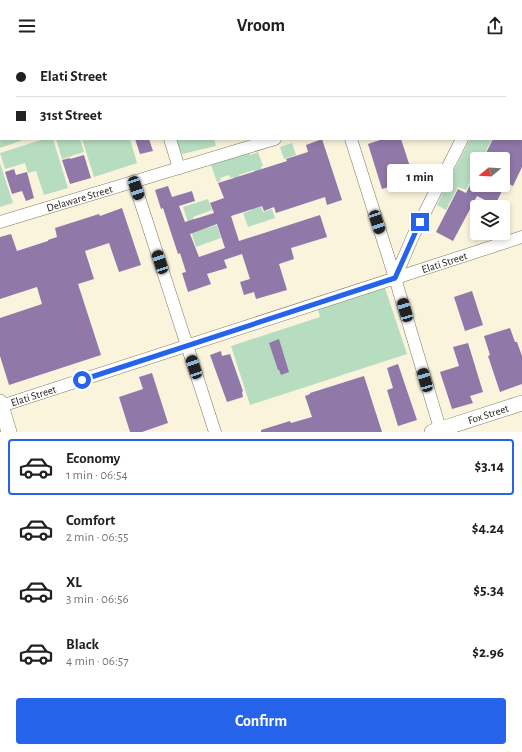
<!DOCTYPE html>
<html lang="en">
<head>
<meta charset="utf-8">
<style>
  :root { --surface:#fff; --page:#f2f2f2; --text:#202124; --muted:#757577; --line:#e0e0e0; --accent:#2563eb }
  body { margin:0; font-family:"Alegreya Sans",sans-serif; background:var(--page); color:var(--text); height:100vh; display:flex; flex-direction:column; font-size:15px; white-space:nowrap }
  * { box-sizing:border-box; margin:0 }
  p { font-size:13px; color:var(--muted) }
  .icon { flex:none; width:22px; height:22px; fill:none; stroke:currentColor; stroke-width:2; stroke-linecap:round; stroke-linejoin:round }
  .map { position:relative; height:380px; overflow:hidden }
  .side { display:flex; flex-direction:column; background:var(--surface); flex:1 }
  .side>* { flex:none }
  .top-card { position:absolute; left:0px; top:0px; width:522px; height:88px; box-shadow:0 2px 6px #0003; display:grid; align-content:center; height:88px; padding:0 16px; background:var(--surface) }
  .needle { width:26px; rotate:252deg }
  .controls { position:absolute; left:470px; top:100px; display:grid; gap:8px }
  .controls a { display:grid; place-items:center; width:40px; height:40px; border-radius:4px; background:var(--surface); box-shadow:0 2px 6px #0003; font-size:20px }
  .end { position:absolute; width:18px; height:18px; margin:-9px; border:5px solid #2563eb; background:#fff; box-shadow:0 0 0 2px #fff }
  .from { border-radius:50% }
  .bubble { position:absolute; height:28px; border-radius:4px; background:var(--surface); box-shadow:0 2px 6px #0003; font-size:13px; font-weight:700; line-height:28px; text-align:center }
  .car { position:absolute; width:12px; height:24px; margin:-12px -6px; border-radius:5px; box-shadow:0 0 3px 1px #0007; background:linear-gradient(#222 24%,#8ab4d8 0 40%,#222 0 76%,#8ab4d8 0 86%,#222 0) }
  .top-card b { display:flex; align-items:center; gap:14px; height:38px; font-size:15px }
  .top-card b+b { border-top:1px solid var(--line) }
  .top-card i { width:10px; height:10px; background:var(--text) }
  ul { padding:7px 0 0; list-style:none }
  li { display:flex; align-items:center; gap:12px; height:56px; margin:0 8px 6px; padding:0 8px; border:2px solid transparent; border-radius:4px }
  li div { flex:1 }
  li b { display:block; font-size:15px }
  li em { font-style:normal; font-weight:700 }
  li.active { border-color:var(--accent) }
  li>.icon { width:36px; height:36px; stroke-width:1.5 }
  .action { display:flex; gap:8px; margin-top:auto; padding:8px 16px }
  .action a { flex:1; height:46px; border-radius:4px; background:var(--accent); color:#fff; font-size:16px; font-weight:700; line-height:46px; text-align:center }
  header { display:flex; justify-content:space-between; align-items:center; height:52px; padding:0 16px; background:var(--surface); font-size:18px; font-weight:700 }
  .map>svg:first-child { display:block }
</style>
</head>
<body>
<header><svg class="icon" aria-label="menu" viewBox="0 0 24 24"><path d="M4 6h16M4 12h16M4 18h16"/></svg>Vroom<svg class="icon" aria-label="share" viewBox="0 0 24 24"><path d="M12 15V3M7 8l5-5 5 5M5 13v7h14v-7"/></svg></header>
<div class="map">
<svg width="522" height="380" viewBox="0 0 522 380">
  <rect width="100%" height="100%" fill="#faf4dd"/>
  <!-- green -->
  <path fill="#b7ddc0" d="M0,49H1V87H26L0,96Z
    M44,87H53L68,136L44,143L36,119L28,121L25,111L5,117L0,101Z
    M56,87H80L84,100L62,107Z
    M82,87H130L137,111L94,125Z
    M176,87H214L216,94L182,102Z
    M470,87H492L482,107H477V116L466,138L458,135L446,158L437,153Z
    M292,91L296,103L284,107L280,95Z
    M258,100L263,114L261,115L266,133L259,149L263,160L272,157L275,166L248,175L243,161L252,158L245,137L260,135L254,118L239,123L243,138L238,140L233,125L230,126L229,123L220,126L221,129L217,130L211,113L249,101L250,103Z
    M0,111L13,151L0,155Z
    M208,147L212,158L193,165L197,179L217,173L221,186L196,195L183,155Z
    M385,236L407,302L250,353L231,294L320,265L318,257Z"/>
  <!-- building -->
  <path fill="#9078a8" fill-rule="evenodd" d="M135,87H149L153,99L140,102Z
    M322,87L342,148L327,153L325,145L276,161L274,155L264,159L262,154L231,164L239,189L320,163L327,185L291,196L294,207L279,212L287,238L256,247L254,240L244,243L240,230L250,227L242,202L224,208L227,216L207,222L211,232L188,240L182,221L186,220L180,201L178,202L163,156L161,157L155,138L168,134L172,145L192,139L195,149L179,154L185,170L214,161L210,151L224,146L218,131L287,109L286,107L308,100L306,93ZM217,172L225,196L199,205L190,182Z
    M383,87H401L414,127L382,137L368,92Z
    M493,87H522V115L513,134L503,129V107H483Z
    M84,103L91,126L70,132L62,108L70,106V107Z
    M14,117L16,123L27,120L34,146L26,149L22,139L12,142L5,120Z
    M477,119V133H505L495,153L477,144L453,189L436,180L458,137L466,141Z
    M122,156L141,213L119,220L109,191L85,199L94,227L78,232L101,303L9,333L0,304V266L42,252L37,235L0,247V185L11,182L17,199L48,189V188L57,185L55,176L99,162L100,164Z
    M472,239L483,273L465,279L454,245Z
    M510,276L515,290H517L522,304V332L500,340L488,304L490,303L484,284Z
    M279,287L289,320L281,323L279,318H278L269,291Z
    M468,291L483,340L470,344L473,351L452,357L440,320L459,314L453,295Z
    M221,299L222,304L230,302L243,339L242,340L243,345L227,350L210,303Z
    M398,312L417,368L398,374L387,338L393,336L387,316Z
    M152,321L168,371L142,380H130L119,345L143,337L139,325Z
    M364,324L382,380H261V378L290,369L291,371L312,365L305,344L310,342V341Z"/>
  <g fill="none" stroke-linecap="round" stroke-linejoin="round">
    <!-- minor casing -->
    <g stroke="#7d7863" stroke-width="13">
      <g id="minor">
        <path d="M142,0V1"/>
        <path d="M84,1L87,0"/>
        <path d="M505,1V0"/>
        <path d="M0,29L1,28"/>
        <path d="M170,87L179,116"/>
        <path d="M351,87L395,226L441,380"/>
        <path d="M134,130L215,380"/>
        <path id="s1" d="M0,170L275,87"/>
        <path d="M395,226L414,182L462,87"/>
        <path id="s2" d="M1,354L522,185"/>
      </g>
    </g>
    <!-- tertiary casing -->
    <g stroke="#7d7863" stroke-width="16">
      <g id="tertiary">
        <path d="M0,350L9,380"/>
        <path id="s3" d="M432,380L522,351"/>
      </g>
    </g>
    <!-- minor -->
    <use href="#minor" stroke="#fff" stroke-width="12"/>
    <!-- tertiary -->
    <use href="#tertiary" stroke="#fff" stroke-width="15"/>
  </g>
  <g fill="none" stroke-linecap="round" stroke-linejoin="round">
    <!-- route -->
    <path stroke="#2563eb" stroke-width="5" d="M82,328L395,226L420,170"/>
  </g>
  <g text-anchor="middle" dominant-baseline="central" stroke-width="4" stroke-linejoin="round" paint-order="stroke">
    <!-- street labels -->
    <g font-size="11" fill="#1e1c13" stroke="#fff">
      <text stroke="none"><textPath href="#s1" startOffset="83">Delaware Street</textPath></text>
      <text stroke="none"><textPath href="#s2" startOffset="466">Elati Street</textPath></text>
      <text stroke="none"><textPath href="#s2" startOffset="34">Elati Street</textPath></text>
      <text stroke="none"><textPath href="#s3" startOffset="59">Fox Street</textPath></text>
    </g>
  </g>
</svg>
<div class="controls">
<a><svg class="needle" viewBox="-14 -14 28 28"><path d="M0-13l5 13h-10z" fill="#e53935"/><path d="M0 13l5-13h-10z" fill="#757577"/></svg></a>
<a><svg class="icon" aria-label="layers" viewBox="0 0 24 24"><path d="M12 4l9 5-9 5-9-5zM3 14l9 5 9-5"/></svg></a>
</div>
<i class="end from" style="left:82px;top:328px"></i>
<i class="end" style="left:420px;top:170px"></i>
<div class="bubble" style="left:387px;top:112px;width:66px">1 min</div>
<i class="car" style="left:136px;top:136px;rotate:162deg"></i>
<i class="car" style="left:377px;top:170px;rotate:162deg"></i>
<i class="car" style="left:160px;top:210px;rotate:342deg"></i>
<i class="car" style="left:405px;top:258px;rotate:344deg"></i>
<i class="car" style="left:194px;top:315px;rotate:342deg"></i>
<i class="car" style="left:425px;top:328px;rotate:344deg"></i>
<div class="top-card">
<b><i class="from"></i>Elati Street</b>
<b><i></i>31st Street</b>
</div>
</div>
<section class="side">
<ul>
<li class="active"><svg class="icon" aria-label="car" viewBox="0 0 24 24"><path d="M5 17H2v-5l4-1 3-4h7l3 4 3 1v5h-3M9 17h6M6 11h13"/><circle cx="7" cy="17" r="2"/><circle cx="17" cy="17" r="2"/></svg><div><b>Economy</b><p>1 min · 06:54</p></div><em>$3.14</em></li>
<li><svg class="icon" aria-label="car" viewBox="0 0 24 24"><path d="M5 17H2v-5l4-1 3-4h7l3 4 3 1v5h-3M9 17h6M6 11h13"/><circle cx="7" cy="17" r="2"/><circle cx="17" cy="17" r="2"/></svg><div><b>Comfort</b><p>2 min · 06:55</p></div><em>$4.24</em></li>
<li><svg class="icon" aria-label="car" viewBox="0 0 24 24"><path d="M5 17H2v-5l4-1 3-4h7l3 4 3 1v5h-3M9 17h6M6 11h13"/><circle cx="7" cy="17" r="2"/><circle cx="17" cy="17" r="2"/></svg><div><b>XL</b><p>3 min · 06:56</p></div><em>$5.34</em></li>
<li><svg class="icon" aria-label="car" viewBox="0 0 24 24"><path d="M5 17H2v-5l4-1 3-4h7l3 4 3 1v5h-3M9 17h6M6 11h13"/><circle cx="7" cy="17" r="2"/><circle cx="17" cy="17" r="2"/></svg><div><b>Black</b><p>4 min · 06:57</p></div><em>$2.96</em></li>
</ul>
<div class="action"><a>Confirm</a></div>
</section>
</body>
</html>
